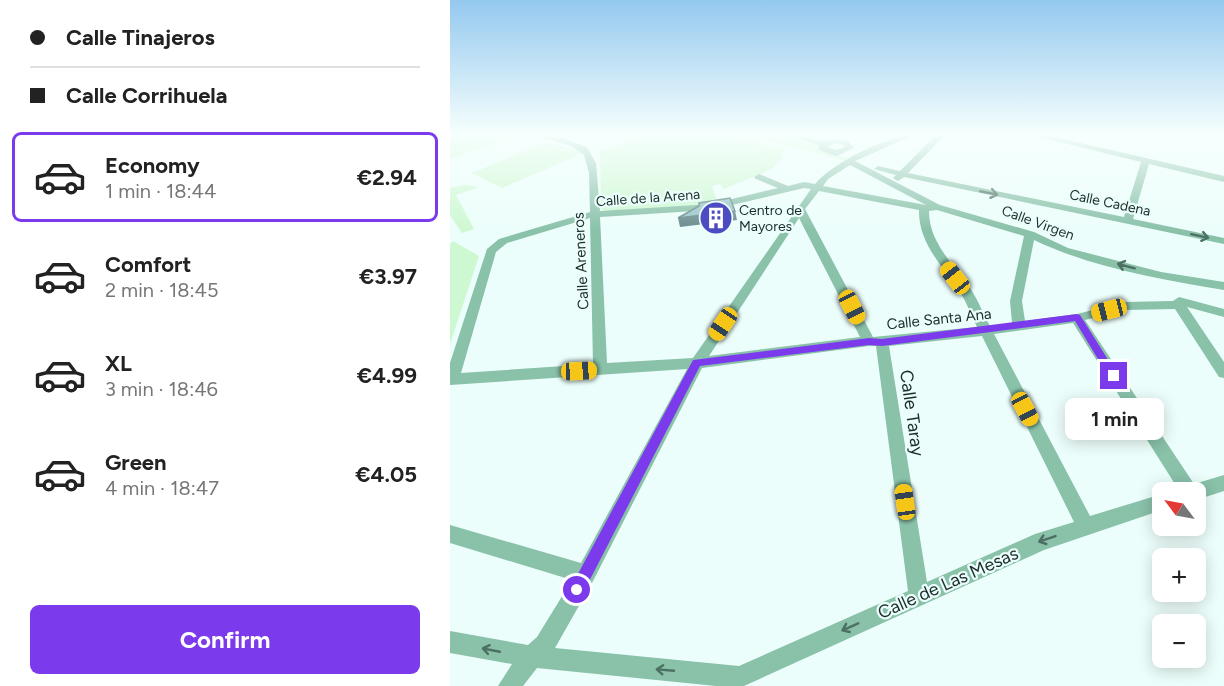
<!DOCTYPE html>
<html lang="en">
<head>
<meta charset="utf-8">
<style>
  :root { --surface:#fff; --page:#f2f2f2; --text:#222; --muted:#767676; --line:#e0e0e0; --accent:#7c3aed }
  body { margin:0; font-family:Figtree,sans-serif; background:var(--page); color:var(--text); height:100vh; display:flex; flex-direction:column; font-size:22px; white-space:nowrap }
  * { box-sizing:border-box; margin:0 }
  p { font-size:20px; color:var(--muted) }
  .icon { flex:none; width:33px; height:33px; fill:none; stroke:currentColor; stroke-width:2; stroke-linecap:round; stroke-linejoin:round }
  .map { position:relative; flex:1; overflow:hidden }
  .sheet { display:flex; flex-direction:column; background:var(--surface); width:450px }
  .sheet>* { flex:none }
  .hud { display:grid; align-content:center; height:132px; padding:0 30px; background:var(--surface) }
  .needle { width:39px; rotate:302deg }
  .controls { position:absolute; left:702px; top:482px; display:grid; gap:12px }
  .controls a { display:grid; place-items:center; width:54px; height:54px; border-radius:9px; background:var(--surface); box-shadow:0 3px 15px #0003; font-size:30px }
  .end { position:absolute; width:27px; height:27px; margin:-14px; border:8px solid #7c3aed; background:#fff; box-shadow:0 0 0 3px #fff }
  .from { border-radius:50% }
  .bubble { position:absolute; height:42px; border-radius:9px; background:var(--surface); box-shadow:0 3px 15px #0003; font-size:20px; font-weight:700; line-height:42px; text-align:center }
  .car { position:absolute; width:18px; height:36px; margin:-18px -9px; border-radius:8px; box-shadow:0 0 4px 2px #0007; background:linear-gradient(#f5c518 24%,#345 0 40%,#f5c518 0 76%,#345 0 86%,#f5c518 0) }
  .hud b { display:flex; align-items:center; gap:21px; height:57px; font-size:22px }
  .hud b+b { border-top:2px solid var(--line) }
  .hud i { width:15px; height:15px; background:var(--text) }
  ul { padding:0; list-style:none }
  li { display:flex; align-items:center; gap:18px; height:90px; margin:0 12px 9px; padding:0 18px; border:3px solid transparent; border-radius:9px }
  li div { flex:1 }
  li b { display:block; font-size:22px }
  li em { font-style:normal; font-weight:700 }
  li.active { border-color:var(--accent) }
  li>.icon { width:54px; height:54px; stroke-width:1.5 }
  .button { display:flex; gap:12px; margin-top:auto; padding:12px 30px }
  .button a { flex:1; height:69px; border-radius:9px; background:var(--accent); color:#fff; font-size:24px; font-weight:700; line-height:69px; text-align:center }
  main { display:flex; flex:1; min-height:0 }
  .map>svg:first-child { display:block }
</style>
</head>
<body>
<main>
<section class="sheet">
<div class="hud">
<b><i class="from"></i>Calle Tinajeros</b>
<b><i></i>Calle Corrihuela</b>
</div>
<ul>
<li class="active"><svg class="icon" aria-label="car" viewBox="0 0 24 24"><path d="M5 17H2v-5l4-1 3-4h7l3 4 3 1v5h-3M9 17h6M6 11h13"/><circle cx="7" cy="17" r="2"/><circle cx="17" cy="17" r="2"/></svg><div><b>Economy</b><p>1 min · 18:44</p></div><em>€2.94</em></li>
<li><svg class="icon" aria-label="car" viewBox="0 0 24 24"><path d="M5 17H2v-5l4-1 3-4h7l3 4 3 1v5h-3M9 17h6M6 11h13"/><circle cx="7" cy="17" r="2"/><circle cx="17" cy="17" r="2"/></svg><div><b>Comfort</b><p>2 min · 18:45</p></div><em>€3.97</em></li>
<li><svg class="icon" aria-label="car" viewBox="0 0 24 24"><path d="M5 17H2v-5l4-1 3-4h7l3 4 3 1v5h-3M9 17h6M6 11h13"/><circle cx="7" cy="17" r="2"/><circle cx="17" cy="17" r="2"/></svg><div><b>XL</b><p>3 min · 18:46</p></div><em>€4.99</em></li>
<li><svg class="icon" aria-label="car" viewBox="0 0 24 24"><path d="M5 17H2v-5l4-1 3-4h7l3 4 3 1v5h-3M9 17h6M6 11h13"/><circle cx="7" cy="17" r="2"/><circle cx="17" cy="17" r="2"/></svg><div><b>Green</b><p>4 min · 18:47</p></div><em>€4.05</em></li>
</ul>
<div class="button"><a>Confirm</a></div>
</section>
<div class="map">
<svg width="774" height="686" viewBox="0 0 774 686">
  <rect width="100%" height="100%" fill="#ecfefb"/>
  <!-- green -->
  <path fill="#cef8d1" d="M10,135H66L0,159V139Z
    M189,135H279L334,149L330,156L334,157L322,169L274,189L270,184L262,186L268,204L156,211L151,209L150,150L161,149Z
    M295,135H371L363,139L374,144L375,151L402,160L400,162Z
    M98,142L133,153L52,188L22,173Z
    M16,185L29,187L6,195L24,229L12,233L0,215V188Z
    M3,241L29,256L0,344V244Z"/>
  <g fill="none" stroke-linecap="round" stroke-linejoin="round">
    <!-- street -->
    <path fill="#89c1a9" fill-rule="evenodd" d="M84,135L112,138L137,147L146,163L150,211L261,204L328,188L306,179L304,177L309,174L338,186L354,182L365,184C381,164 438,135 464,135L405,161L490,205L584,232L618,248L711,272L774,282V290C710,279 643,268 584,240L572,301L575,321L627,314L675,302L723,301L729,297L774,309V317L737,307L774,362V378L769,377L725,309L675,310L635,320L744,484L774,475V491L746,500V492H730L623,323L544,334L640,516L712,494V510L594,550L294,686H266L87,668L73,686H48L62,664L0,653V631L78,645L87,637L122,580L0,543V525L131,563L237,369L0,385V363L37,249L49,239L140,212L139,173L134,155L121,146ZM400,165L476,205L373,186L378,179ZM354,188L361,189L243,358L157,363L150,217L261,210ZM369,191L469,210C468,241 491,265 508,289C516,300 521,315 527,327L423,337L355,209ZM487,210L574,236L560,301L562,323L540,326C533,313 528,300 520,288C503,263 479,243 479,211ZM140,218L143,364L11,373L46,252L57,243ZM349,218L410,337L259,356ZM532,336L624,522L585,534L477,582L439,346ZM419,346H426L458,591L289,666L105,648L143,581L252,368Z
      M341,135C354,135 364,141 374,141C388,142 394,134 404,148L386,156L369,150V145ZM385,143L393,145L395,147L386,150L377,147Z
      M486,135H495L458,173L674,217L691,162L581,135H596L774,176V182L699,164L683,219L774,238V244L454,177L448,181L443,178L446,175L424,169L428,166L450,171Z"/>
  </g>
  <!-- shaded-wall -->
  <path fill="#6a8a8d" d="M285,211L287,220L230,227L228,218Z"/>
  <!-- building -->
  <path fill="#97c5c9" stroke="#6a8a8d" stroke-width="1.5" d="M280,198L285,211L228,218L249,206V203Z"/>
  <!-- one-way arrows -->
  <defs><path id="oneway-shaft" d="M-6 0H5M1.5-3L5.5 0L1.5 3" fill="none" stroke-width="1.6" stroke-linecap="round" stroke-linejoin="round" transform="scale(1.5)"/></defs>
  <g stroke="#4c7063">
    <use href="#oneway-shaft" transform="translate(539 193) rotate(11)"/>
    <use href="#oneway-shaft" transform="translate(750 236) rotate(12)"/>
    <use href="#oneway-shaft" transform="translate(676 266) rotate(-165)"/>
    <use href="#oneway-shaft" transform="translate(597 539) rotate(161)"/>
    <use href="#oneway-shaft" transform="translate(400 627) rotate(156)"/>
    <use href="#oneway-shaft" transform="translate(41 650) rotate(-169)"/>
    <use href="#oneway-shaft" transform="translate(215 670) rotate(-175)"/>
  </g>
  <!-- sky -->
  <linearGradient id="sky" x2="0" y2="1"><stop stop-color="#94c9ef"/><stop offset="0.58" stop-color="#f6fffd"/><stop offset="1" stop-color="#f6fffd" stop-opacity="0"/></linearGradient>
  <rect width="774" height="231" fill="url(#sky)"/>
  <!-- route -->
  <path fill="#7c3aed" d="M627,314L630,315L667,374V379H660L625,321L432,346L419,345L250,366L132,595L127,597L122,595L120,590L122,585L243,360L419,338L432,339Z"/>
  <!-- icons -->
  <defs>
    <g id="building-disc" transform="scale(1.725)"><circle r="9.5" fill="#4d4bc1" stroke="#ecfefb"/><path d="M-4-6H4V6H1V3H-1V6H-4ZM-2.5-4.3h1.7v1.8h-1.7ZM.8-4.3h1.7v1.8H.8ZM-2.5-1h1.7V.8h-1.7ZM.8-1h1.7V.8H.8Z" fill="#fff"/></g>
  </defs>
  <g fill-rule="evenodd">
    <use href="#building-disc" x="266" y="218"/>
  </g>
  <g text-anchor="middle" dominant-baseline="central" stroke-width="4.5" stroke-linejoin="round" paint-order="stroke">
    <!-- far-street labels -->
    <g font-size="14" fill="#1b2d2a" stroke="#ecfefb">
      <text transform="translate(198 198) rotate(-4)">Calle de la Arena</text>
      <text transform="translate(660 203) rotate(12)">Calle Cadena</text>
      <text transform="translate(588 223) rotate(20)">Calle Virgen</text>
    </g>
    <!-- far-poi labels -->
    <g font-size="14" fill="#1b2d2a" stroke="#ecfefb" text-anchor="start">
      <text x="289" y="210">Centro de<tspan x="289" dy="16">Mayores</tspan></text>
    </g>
    <!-- street labels -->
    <g font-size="15" fill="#1b2d2a" stroke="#ecfefb">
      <text transform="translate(131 261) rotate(-93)">Calle Areneros</text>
      <text transform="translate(489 319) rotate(-6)">Calle Santa Ana</text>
    </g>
    <!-- near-street labels -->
    <g font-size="18" fill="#1b2d2a" stroke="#ecfefb">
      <text transform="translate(462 413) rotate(82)">Calle Taray</text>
      <text transform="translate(498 583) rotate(-24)">Calle de Las Mesas</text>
    </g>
  </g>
</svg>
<div class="controls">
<a><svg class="needle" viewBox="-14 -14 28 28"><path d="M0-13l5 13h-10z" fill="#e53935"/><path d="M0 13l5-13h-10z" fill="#767676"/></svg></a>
<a>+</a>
<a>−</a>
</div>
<i class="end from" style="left:127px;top:590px"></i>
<i class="end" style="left:664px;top:376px"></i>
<div class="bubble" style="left:615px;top:398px;width:99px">1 min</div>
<i class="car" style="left:505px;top:278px;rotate:322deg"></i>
<i class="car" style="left:402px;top:307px;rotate:153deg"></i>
<i class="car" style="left:659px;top:310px;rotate:256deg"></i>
<i class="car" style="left:273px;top:324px;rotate:214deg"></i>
<i class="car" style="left:129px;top:371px;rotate:87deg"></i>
<i class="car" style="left:575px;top:409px;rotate:152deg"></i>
<i class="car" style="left:455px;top:502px;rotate:352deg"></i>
</div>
</main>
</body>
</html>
